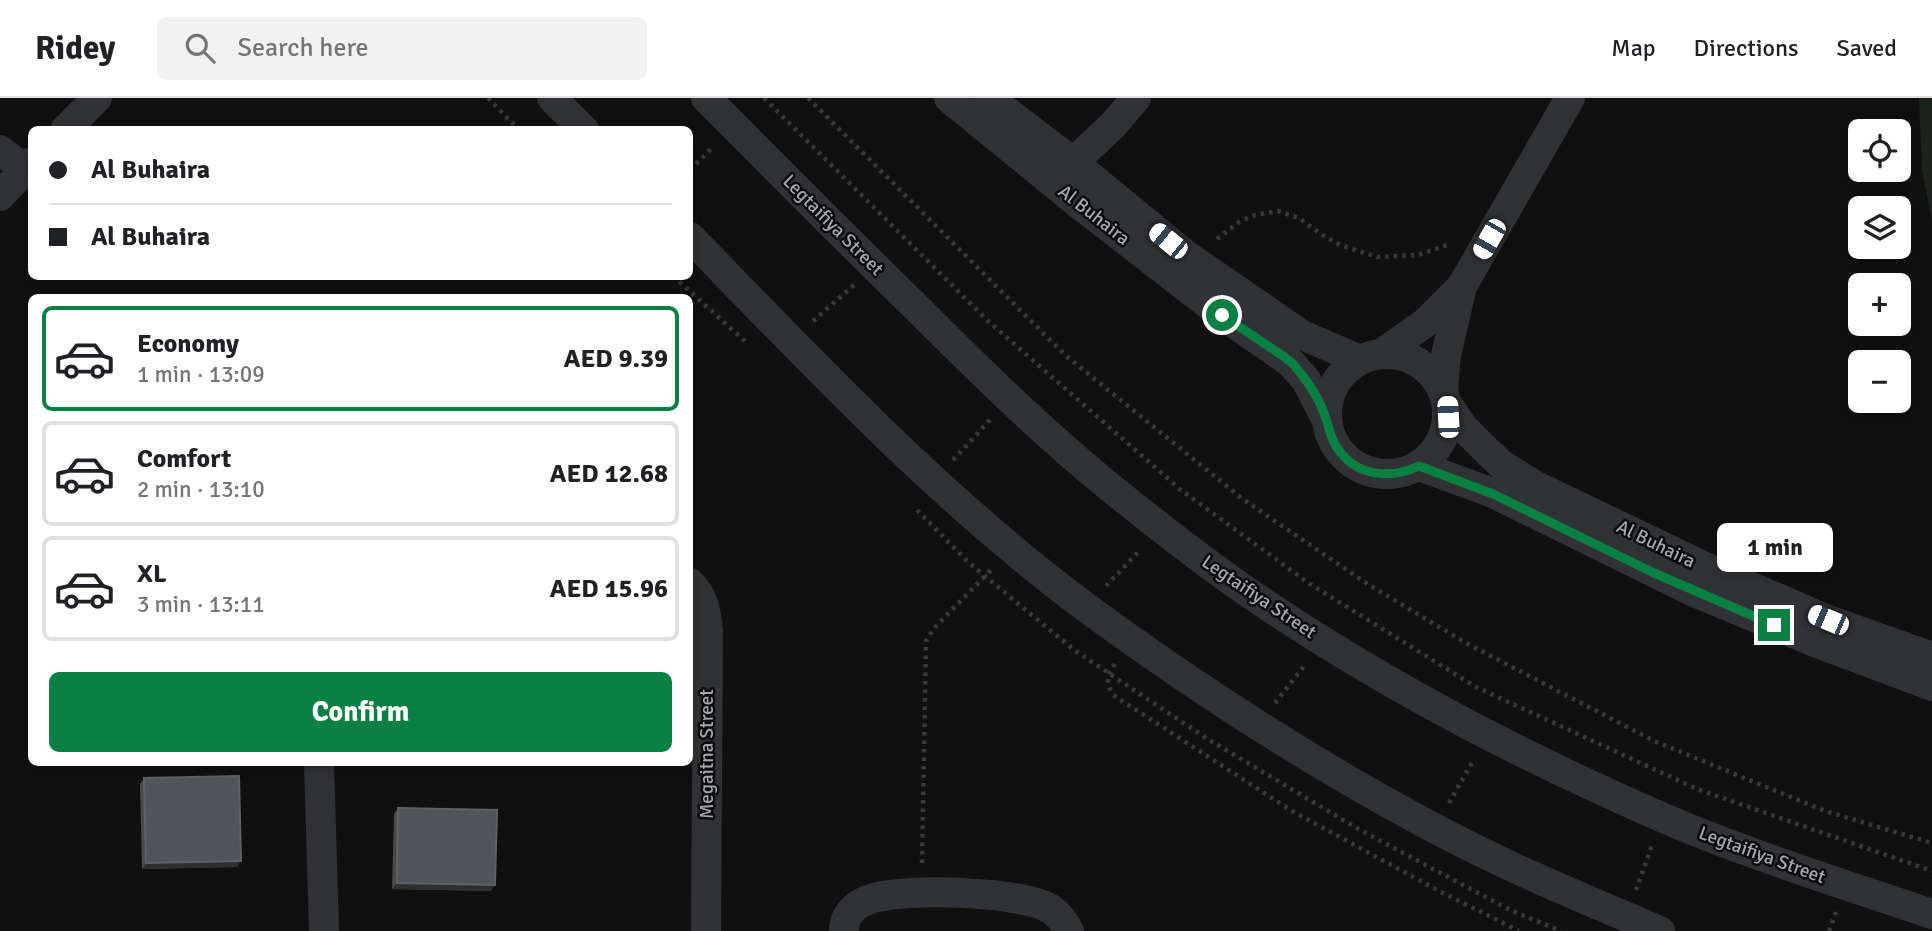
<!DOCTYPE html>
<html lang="en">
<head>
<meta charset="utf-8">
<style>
  :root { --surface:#fff; --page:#f2f2f2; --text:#202124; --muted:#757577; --line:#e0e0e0; --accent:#0b8043 }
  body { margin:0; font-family:Signika,sans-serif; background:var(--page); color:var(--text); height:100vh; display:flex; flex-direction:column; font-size:26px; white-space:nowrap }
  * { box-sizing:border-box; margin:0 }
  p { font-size:23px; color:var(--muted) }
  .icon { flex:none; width:38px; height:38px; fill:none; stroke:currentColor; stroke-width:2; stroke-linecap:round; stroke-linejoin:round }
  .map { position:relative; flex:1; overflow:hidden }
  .drawer { position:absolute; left:28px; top:196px; width:665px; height:472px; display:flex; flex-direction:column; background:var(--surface); border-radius:10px; box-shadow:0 4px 10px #0003 }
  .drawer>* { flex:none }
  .hud { position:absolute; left:28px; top:28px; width:665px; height:154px; border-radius:10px; box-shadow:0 4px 10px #0003; display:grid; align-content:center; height:154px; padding:0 21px; background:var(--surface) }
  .tools { position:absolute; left:1848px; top:21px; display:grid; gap:14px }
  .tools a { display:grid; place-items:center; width:63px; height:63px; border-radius:10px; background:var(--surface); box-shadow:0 4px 10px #0003; font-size:35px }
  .end { position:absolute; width:32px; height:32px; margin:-16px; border:9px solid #0b8043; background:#fff; box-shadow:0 0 0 4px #fff }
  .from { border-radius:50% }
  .bubble { position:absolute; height:49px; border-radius:10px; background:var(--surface); box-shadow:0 4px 10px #0003; font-size:23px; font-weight:700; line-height:49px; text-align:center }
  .car { position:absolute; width:21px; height:42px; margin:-21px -10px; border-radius:9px; box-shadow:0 0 5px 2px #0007; background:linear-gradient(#fff 24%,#345 0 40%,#fff 0 76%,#345 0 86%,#fff 0) }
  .hud b { display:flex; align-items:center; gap:24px; height:66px; font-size:26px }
  .hud b+b { border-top:2px solid var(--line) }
  .hud i { width:18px; height:18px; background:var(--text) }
  ul { padding:12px 0 0; list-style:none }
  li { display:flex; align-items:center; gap:21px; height:105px; margin:0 14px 10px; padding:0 7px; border:4px solid var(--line); border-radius:10px }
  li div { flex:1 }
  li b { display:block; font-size:26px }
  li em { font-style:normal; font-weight:700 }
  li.active { border-color:var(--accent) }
  li>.icon { width:63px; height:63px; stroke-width:1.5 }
  .primary-button { display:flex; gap:14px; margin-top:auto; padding:14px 21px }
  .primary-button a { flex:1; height:80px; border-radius:10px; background:var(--accent); color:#fff; font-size:28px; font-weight:700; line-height:80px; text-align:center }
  header { display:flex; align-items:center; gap:42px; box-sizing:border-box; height:98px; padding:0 35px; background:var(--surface); border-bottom:2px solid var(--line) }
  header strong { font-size:33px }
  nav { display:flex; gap:38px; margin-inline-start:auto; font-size:24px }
  .search { width:490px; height:63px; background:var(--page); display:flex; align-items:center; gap:18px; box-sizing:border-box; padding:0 24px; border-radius:10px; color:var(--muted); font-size:26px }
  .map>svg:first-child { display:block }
</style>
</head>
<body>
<header>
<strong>Ridey</strong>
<div class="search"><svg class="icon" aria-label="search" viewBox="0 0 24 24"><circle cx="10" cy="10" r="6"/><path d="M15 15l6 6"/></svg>Search here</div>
<nav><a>Map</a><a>Directions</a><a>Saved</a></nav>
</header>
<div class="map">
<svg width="1932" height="833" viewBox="0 0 1932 833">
  <rect width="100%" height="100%" fill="#101011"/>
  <!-- green -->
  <path fill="#1c231d" d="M1919,0H1932V123L1922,71Z"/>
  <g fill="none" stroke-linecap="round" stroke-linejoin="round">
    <!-- path -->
    <path stroke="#37393c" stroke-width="4.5" stroke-dasharray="3.5 5" stroke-linecap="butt" d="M488,0L519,32
      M764,0L988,223L1181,392L1310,486L1476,589L1697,691L1932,773
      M808,0L1065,257L1244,402L1366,485L1466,545L1654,643L1825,713L1932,745
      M690,72L714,48
      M1217,141L1239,124L1255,117L1278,113L1299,120L1319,135L1340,147L1377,159L1418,157L1450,146
      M673,178L748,246
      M813,223L854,187
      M953,362L990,322
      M917,412L968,464L1074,552L1206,640L1360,732L1510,812L1561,833
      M1106,488L1141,451
      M1115,566C1106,578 1106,584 1113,597L1292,713L1439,793L1519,833
      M1275,605L1304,568
      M1449,705L1474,661
      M922,765L926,543L934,530L992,471
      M1636,792L1652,747
      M1829,833L1836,814"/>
    <!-- minor -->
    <path stroke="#313235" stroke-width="30" d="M552,0L584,32
      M706,0C777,71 847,142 919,212C979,272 1039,331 1106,386C1154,425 1203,464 1255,499C1375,581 1510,652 1643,711C1736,753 1835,783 1932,816
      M949,0L1079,106L1222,217L1290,264L1306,282L1326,321
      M989,0L1074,65L1186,157L1302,237L1360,262
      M65,32L97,0
      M0,52L24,71
      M1060,77L1113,27L1136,0
      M0,98L32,64
      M690,139C802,254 913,372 1039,473C1086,511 1136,546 1186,580C1266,634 1349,685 1434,730C1507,769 1584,801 1660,833
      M1327 316a60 60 0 1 1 120 0a60 60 0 1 1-120 0Z
      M1381,256L1425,225L1462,188L1570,0
      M1443,292L1446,257L1462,188
      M1447,305L1462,328L1488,354L1502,367L1534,387L1703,468L1828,522L1932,559
      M1419,368L1493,395L1694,494L1817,545L1932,588
      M690,485C704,499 706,513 708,533L706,833
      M319,665L324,833
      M844,833C844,815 858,804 874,800C906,790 1025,793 1052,812C1059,817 1065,825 1069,833"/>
  </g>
  <!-- wall -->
  <path fill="#484a4d" d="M144,680L237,769L142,771L140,686Z
    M398,710L491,793L392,791L394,716Z"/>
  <!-- shaded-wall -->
  <path fill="#2d2f31" d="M241,763L237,769L142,771L146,765Z
    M397,785L495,787L491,793L392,791Z"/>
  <!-- building -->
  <path fill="#515458" stroke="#5e6166" stroke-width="2" d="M239,678L241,763L146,765L144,680Z
    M398,710L497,712L495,787L397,785Z"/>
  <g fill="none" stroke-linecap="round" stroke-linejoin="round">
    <!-- route -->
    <path stroke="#0b8043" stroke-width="9" d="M1222,217C1238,228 1255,239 1271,250C1278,255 1287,260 1293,266C1307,282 1320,301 1326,321C1330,332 1331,342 1338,351C1357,379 1391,381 1419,368L1493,396L1654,475L1774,527"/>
  </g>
  <g text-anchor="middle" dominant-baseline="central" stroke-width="5" stroke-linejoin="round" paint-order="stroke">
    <!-- street labels -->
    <g font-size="19" fill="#a2a8b0" stroke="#0b0b0c">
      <text transform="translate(1094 117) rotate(38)">Al Buhaira</text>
      <text transform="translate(833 127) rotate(45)">Legtaifiya Street</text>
      <text transform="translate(1656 446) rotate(26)">Al Buhaira</text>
      <text transform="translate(1259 499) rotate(34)">Legtaifiya Street</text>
      <text transform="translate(707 656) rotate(-90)">Megaitna Street</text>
      <text transform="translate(1762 757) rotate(20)">Legtaifiya Street</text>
    </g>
  </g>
</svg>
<div class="tools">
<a><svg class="icon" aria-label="locate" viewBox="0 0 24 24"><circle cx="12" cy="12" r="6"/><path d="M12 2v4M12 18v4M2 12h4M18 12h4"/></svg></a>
<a><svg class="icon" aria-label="layers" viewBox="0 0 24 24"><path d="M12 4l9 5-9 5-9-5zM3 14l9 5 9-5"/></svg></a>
<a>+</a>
<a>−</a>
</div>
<i class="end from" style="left:1222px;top:217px"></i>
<i class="end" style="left:1774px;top:527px"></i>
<div class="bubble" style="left:1717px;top:425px;width:116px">1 min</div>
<i class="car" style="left:1489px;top:141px;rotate:210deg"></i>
<i class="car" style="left:1168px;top:143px;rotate:309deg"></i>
<i class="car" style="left:1448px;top:319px;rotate:357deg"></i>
<i class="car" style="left:1828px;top:522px;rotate:293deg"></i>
<div class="hud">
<b><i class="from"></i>Al Buhaira</b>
<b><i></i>Al Buhaira</b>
</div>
<section class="drawer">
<ul>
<li class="active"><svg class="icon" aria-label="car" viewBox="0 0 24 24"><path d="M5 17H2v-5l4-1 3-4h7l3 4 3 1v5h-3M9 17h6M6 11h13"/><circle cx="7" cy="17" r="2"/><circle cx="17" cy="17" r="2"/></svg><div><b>Economy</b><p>1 min · 13:09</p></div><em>AED 9.39</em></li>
<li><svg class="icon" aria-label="car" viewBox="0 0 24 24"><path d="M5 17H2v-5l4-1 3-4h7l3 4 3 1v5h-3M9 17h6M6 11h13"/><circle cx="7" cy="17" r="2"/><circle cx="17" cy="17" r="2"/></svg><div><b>Comfort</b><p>2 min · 13:10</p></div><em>AED 12.68</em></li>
<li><svg class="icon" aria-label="car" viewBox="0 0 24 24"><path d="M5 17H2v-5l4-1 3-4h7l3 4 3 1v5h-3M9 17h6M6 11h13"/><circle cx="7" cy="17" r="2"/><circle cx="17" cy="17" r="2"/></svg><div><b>XL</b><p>3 min · 13:11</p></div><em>AED 15.96</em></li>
</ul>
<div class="primary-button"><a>Confirm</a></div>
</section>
</div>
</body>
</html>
